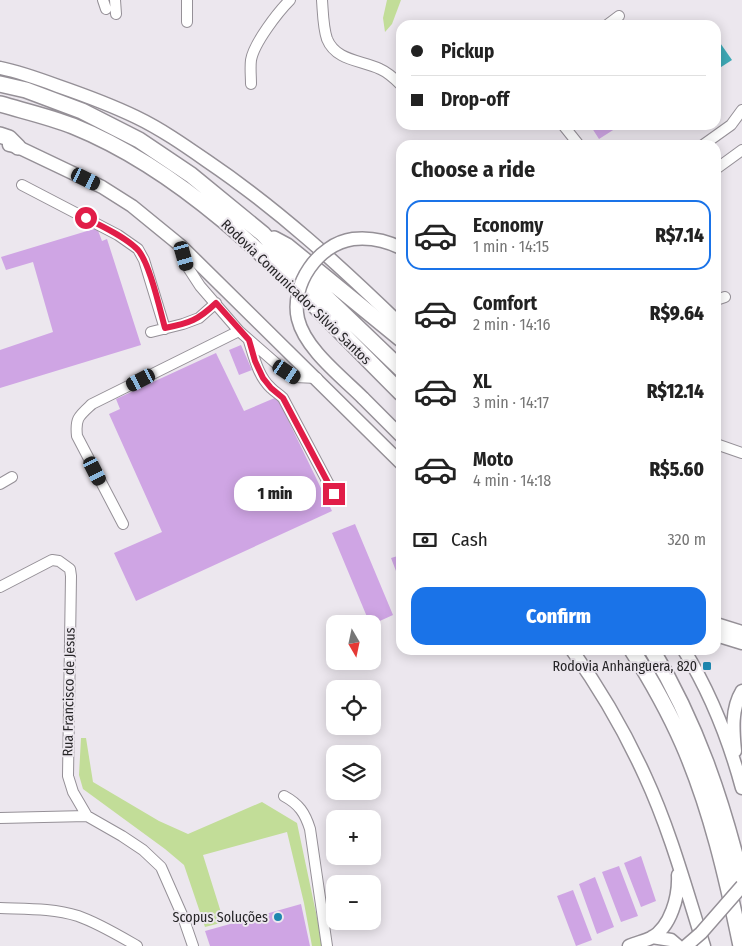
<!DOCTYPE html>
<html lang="en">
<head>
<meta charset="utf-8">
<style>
  :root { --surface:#fff; --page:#f6f6f6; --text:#222; --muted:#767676; --line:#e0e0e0; --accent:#1a73e8 }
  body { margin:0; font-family:"Fira Sans Condensed",sans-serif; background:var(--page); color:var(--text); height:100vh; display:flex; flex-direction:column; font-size:19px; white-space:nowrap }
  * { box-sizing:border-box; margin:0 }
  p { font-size:16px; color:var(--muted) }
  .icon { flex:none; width:28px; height:28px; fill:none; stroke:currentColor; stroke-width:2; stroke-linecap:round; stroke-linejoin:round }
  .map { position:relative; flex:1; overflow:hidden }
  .side { position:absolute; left:396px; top:140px; width:325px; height:515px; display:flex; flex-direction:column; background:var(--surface); border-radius:15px; box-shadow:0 2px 12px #0003 }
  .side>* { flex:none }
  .banner { position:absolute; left:396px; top:20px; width:325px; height:110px; border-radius:15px; box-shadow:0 2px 12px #0003; display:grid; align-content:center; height:110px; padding:0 15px; background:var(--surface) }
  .needle { width:32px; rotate:171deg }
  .controls { position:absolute; left:326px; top:615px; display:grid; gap:10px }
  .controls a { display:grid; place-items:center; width:55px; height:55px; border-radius:10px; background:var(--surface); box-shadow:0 2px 12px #0003; font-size:25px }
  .end { position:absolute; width:22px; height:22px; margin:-11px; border:6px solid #e11d48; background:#fff; box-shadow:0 0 0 2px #fff }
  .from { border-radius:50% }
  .bubble { position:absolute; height:35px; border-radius:15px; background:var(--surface); box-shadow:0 2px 12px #0003; font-size:16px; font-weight:800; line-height:35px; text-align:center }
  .car { position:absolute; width:15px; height:30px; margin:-15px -8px; border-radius:6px; box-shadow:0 0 4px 1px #0007; background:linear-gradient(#222 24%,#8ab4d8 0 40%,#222 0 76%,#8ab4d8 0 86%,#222 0) }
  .banner b { display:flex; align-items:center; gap:18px; height:48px; font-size:19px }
  .banner b+b { border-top:1px solid var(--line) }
  .banner i { width:12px; height:12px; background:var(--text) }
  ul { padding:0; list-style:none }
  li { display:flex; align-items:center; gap:15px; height:70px; margin:0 10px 8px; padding:0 5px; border:2px solid transparent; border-radius:15px }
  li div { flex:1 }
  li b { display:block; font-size:19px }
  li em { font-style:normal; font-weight:800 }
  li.current { border-color:var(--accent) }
  li>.icon { width:45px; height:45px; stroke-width:1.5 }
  h2 { padding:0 15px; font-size:22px; line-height:60px }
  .pay { display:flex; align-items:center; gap:12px; height:55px; padding:0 15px; font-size:19px }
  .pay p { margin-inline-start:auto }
  .cta { display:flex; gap:10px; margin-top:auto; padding:10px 15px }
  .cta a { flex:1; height:58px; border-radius:15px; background:var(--accent); color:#fff; font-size:20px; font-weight:800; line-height:58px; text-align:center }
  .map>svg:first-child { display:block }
</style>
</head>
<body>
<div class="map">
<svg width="742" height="946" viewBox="0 0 742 946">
  <rect width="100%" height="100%" fill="#ece7ee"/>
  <!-- green -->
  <path fill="#c2dd98" d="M387,0H401L392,24L385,32L383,18Z
    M81,738H86L93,782L159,821L188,834L262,802L297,823L323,946H312L304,903L287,832L203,855L224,922L205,927L184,865L165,849L83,789L79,775Z"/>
  <!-- water -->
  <path fill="#3eaab7" d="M716,37L732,60L718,69L716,66Z"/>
  <!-- building -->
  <path fill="#cfa5e4" d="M625,20L628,25H618Z
    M590,125H621L599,139Z
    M97,228L102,241L107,239L141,345L0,388V350L53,332L33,262L6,270L1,257Z
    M241,345L252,370L239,375L229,350Z
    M216,353L244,411L277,397L332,511L136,601L114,553L162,532L109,414L120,409L116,399Z
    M355,524L393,615L373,624H370L332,533Z
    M401,555V584L391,558Z
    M641,856L656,901L641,907L624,863Z
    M619,866L638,916L621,922L602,872Z
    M595,877L614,927L597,934L579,884Z
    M573,890L592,940L576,946L557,896Z
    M301,904L310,946H210L205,931Z"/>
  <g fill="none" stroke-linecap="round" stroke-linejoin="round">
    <!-- minor casing -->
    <g stroke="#959097" stroke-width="12">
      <path id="minor" d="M103,0L106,9
        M115,0L116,14
        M322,0C323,13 323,27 327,39C336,61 361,60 380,69C387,72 395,79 401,85
        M187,22V0
        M607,25L619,16
        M251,84C251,76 250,68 251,60C254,43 278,12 290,0
        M563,125L579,145
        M703,145L731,125L742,110
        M716,169L742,150
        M22,185L118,235L138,249L144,260L165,329
        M182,247L187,266L200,286L239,331L279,366L295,377L317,378
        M716,300L725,297
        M151,332L183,324L199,318L216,303
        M249,341C254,357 258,376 271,388C275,392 279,394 283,398L334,494
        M716,444L742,453
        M0,484L12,477
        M123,524L77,436C75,418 79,416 92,404L239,331
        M0,587L52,560L59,561L70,569L71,576L68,776L73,792L87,816
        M284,796C299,804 305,813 310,829L327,946
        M0,818L87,816L122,836L143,850L161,867L183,917L193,946
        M0,908C26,909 53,908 78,916C98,923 118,935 137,946"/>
    </g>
    <!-- major casing -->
    <g stroke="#959097" stroke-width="15">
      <path id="major" d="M0,68C20,72 39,79 58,86C84,95 111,105 136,117C161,129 184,145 207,161C278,209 340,266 401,325
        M9,145L18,147L102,187L132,206L181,246L401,463
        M363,398L401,436
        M716,624L742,632
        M716,635L742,643
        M572,650C600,689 625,732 645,776C670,830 686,889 704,946
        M684,650C710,692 729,740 742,788
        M735,751C733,731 731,709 742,691
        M652,937L671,940L678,946
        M629,946C636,943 644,941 651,938C671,927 679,896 678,875"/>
    </g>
    <!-- highway casing -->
    <g stroke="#959097" stroke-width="18">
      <path id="highway" d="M0,84L26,90L82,111L139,140L191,175L263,234L282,255L401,369
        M0,104C24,111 50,117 73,126C204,179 303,296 401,393
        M0,135L9,138L18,147
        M274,239L287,246L401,339
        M632,650C651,680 669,712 683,744C711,808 727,878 741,946
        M652,650C696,723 722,800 742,883"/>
    </g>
    <!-- minor -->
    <use href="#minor" stroke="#fff" stroke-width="10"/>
    <!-- major -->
    <use href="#major" stroke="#fff" stroke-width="12"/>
    <!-- highway -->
    <use href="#highway" stroke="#fff" stroke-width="15"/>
    <!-- major-bridge casing -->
    <g stroke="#959097" stroke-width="15" stroke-linecap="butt">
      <path id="major-bridge" d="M363,398C342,377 305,349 298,319C290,285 318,244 353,239C371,237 385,240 401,248
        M686,946L701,933L742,886"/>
    </g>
    <!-- major-bridge -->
    <use href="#major-bridge" stroke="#fff" stroke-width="12"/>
  </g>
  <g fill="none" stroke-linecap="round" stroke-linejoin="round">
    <!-- route -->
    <path stroke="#e11d48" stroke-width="6" d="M86,218C103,227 122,235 136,248C149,259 160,310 165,328C190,323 198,320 216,303L249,340L255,361L263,378L271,388L283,398L334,494"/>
  </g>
  <!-- markers -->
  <g fill="#1e87af" stroke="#ece7ee" stroke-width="2">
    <rect x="702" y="661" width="10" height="10" rx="2.5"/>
    <circle cx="278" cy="917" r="5"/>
  </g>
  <g text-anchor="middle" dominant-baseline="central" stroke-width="4" stroke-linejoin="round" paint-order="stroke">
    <!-- street labels -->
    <g font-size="14" fill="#262527" stroke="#ece7ee">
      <text transform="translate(296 292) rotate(44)">Rodovia Comunicador Silvio Santos</text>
      <text transform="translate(69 692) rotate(-89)">Rua Francisco de Jesus</text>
    </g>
    <!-- poi labels -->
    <g font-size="14" fill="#262527" stroke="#ece7ee" text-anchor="end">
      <text x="697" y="666">Rodovia Anhanguera, 820</text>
      <text x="268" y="917">Scopus Soluções</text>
    </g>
  </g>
</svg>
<div class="controls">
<a><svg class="needle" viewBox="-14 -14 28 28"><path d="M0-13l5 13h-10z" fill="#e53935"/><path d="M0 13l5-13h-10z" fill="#767676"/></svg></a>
<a><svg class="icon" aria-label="locate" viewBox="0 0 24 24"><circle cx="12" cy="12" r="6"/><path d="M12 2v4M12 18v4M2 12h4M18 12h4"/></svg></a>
<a><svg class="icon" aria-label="layers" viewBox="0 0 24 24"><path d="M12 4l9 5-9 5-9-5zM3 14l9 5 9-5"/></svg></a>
<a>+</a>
<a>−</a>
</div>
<i class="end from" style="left:86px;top:218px"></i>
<i class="end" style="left:334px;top:494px"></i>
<div class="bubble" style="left:234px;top:476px;width:82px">1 min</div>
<i class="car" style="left:86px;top:179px;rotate:116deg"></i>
<i class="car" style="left:184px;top:256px;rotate:164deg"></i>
<i class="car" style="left:287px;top:372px;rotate:124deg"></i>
<i class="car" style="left:141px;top:380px;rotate:243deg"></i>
<i class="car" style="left:95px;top:471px;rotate:153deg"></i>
<div class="banner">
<b><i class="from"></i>Pickup</b>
<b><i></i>Drop-off</b>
</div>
<section class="side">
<h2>Choose a ride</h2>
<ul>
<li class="current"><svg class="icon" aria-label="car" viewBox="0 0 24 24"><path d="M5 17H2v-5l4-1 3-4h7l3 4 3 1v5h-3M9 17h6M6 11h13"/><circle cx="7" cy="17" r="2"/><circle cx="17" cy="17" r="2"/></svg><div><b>Economy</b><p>1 min · 14:15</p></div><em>R$7.14</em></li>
<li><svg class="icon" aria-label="car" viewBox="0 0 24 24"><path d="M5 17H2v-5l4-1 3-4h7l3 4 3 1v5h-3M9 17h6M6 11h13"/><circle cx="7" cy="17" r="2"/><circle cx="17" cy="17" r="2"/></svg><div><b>Comfort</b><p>2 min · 14:16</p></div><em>R$9.64</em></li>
<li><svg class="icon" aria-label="car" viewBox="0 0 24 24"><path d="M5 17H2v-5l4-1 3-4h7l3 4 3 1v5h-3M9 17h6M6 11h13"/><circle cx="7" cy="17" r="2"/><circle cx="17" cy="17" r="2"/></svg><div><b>XL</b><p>3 min · 14:17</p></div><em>R$12.14</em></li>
<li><svg class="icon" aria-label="car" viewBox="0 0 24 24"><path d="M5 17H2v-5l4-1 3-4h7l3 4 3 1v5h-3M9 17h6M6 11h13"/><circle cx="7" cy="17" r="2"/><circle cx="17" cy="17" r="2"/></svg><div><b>Moto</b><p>4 min · 14:18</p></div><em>R$5.60</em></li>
</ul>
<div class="pay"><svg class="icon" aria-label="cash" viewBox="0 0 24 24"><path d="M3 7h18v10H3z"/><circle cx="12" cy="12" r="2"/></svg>Cash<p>320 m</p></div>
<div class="cta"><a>Confirm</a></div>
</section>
</div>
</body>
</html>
